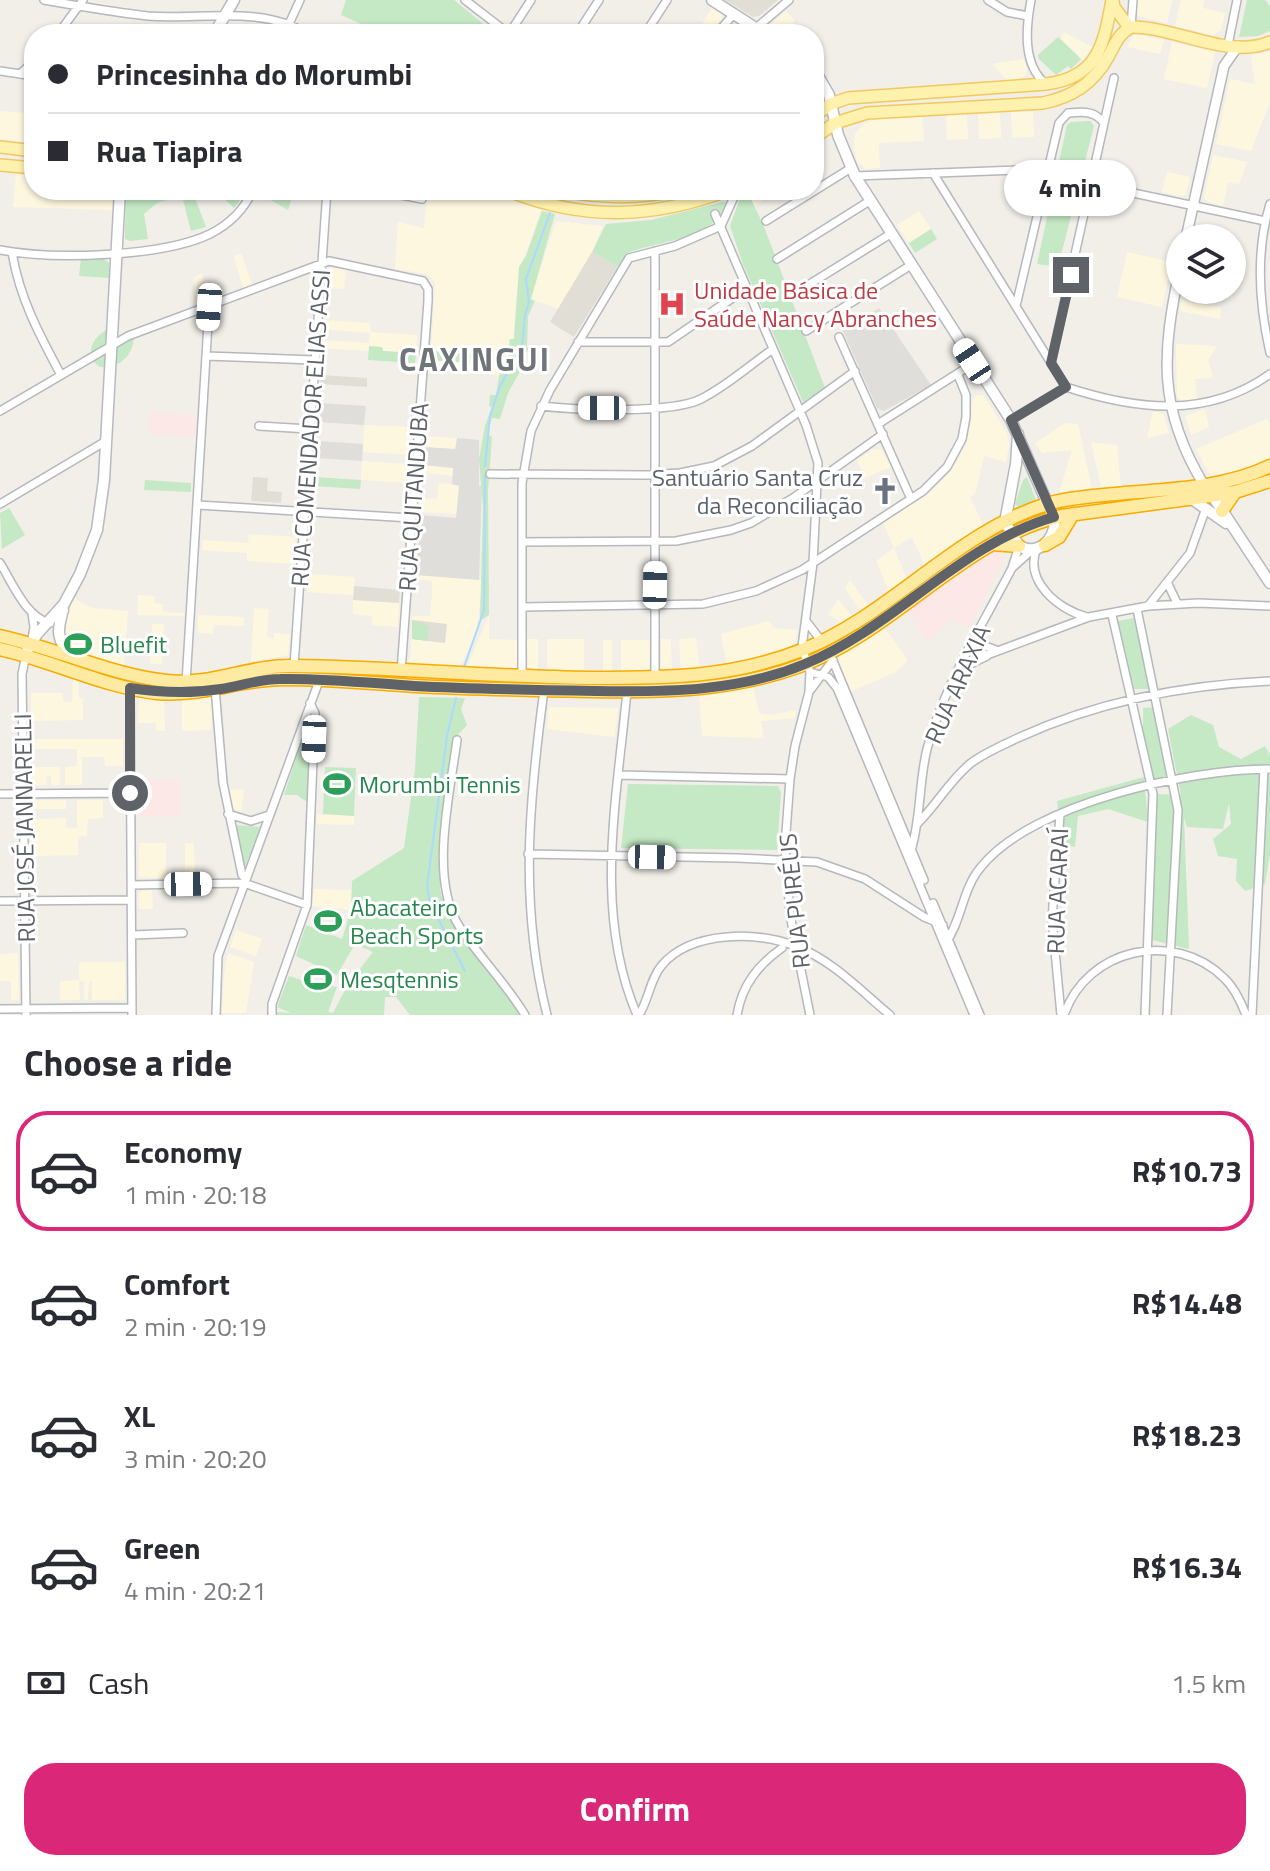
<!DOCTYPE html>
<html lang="en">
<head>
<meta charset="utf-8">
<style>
  :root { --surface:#fff; --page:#f7f7f7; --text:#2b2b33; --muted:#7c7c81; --line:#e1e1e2; --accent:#db2777 }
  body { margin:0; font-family:"Titillium Web",sans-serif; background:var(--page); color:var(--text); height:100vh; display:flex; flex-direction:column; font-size:30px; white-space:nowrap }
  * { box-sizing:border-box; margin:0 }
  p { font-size:26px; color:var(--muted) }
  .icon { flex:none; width:44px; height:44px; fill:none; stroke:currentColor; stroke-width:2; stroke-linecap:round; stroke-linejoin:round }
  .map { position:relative; height:1015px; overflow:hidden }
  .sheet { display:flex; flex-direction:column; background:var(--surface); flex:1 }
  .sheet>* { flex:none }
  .guide { position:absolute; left:24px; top:24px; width:800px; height:176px; border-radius:32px; box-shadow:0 2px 6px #0004; display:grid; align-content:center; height:176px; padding:0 24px; background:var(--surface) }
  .fabs { position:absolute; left:1166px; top:224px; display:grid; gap:16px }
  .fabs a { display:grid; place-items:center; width:80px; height:80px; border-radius:50%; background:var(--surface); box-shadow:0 2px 6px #0004; font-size:40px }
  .end { position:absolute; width:36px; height:36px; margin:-18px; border:10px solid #5f6368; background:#fff; box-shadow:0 0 0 4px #fff }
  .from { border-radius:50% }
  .bubble { position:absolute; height:56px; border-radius:28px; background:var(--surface); box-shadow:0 2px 6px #0004; font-size:26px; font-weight:700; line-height:56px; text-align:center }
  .car { position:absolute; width:24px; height:48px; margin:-24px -12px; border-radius:10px; box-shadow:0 0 6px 2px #0007; background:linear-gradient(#fff 24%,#345 0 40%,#fff 0 76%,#345 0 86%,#fff 0) }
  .guide b { display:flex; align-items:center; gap:28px; height:76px; font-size:30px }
  .guide b+b { border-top:2px solid var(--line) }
  .guide i { width:20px; height:20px; background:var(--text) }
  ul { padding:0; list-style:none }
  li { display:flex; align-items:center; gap:24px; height:120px; margin:0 16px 12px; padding:0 8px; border:4px solid transparent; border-radius:32px }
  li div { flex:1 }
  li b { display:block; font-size:30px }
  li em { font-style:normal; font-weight:700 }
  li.current { border-color:var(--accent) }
  li>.icon { width:72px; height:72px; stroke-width:1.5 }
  h2 { padding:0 24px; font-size:36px; line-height:96px }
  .pay { display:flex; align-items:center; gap:20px; height:88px; padding:0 24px; font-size:30px }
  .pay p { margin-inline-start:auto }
  .action { display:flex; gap:16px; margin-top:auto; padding:16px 24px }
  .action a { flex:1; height:92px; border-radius:32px; background:var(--accent); color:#fff; font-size:32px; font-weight:700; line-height:92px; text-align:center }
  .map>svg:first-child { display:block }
</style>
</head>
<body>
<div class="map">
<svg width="1270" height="1015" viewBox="0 0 1270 1015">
  <rect width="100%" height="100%" fill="#f1efe8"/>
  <!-- commercial -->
  <path fill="#fef7e0" d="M1137,0H1172L1167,23L1138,16L1136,9Z
    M1181,0H1204L1203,8L1225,13L1221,30L1213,35L1175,26Z
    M712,8L721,14L722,19L708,32L700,28Z
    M786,11L795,21L780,34L770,25Z
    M207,24L210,27L205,34H168V26Z
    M1064,32L1092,47L1083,60L1061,39Z
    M1134,34L1164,40L1160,54L1127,47Z
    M1172,42L1215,52L1207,88L1164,79Z
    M1270,52V102L1251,151L1216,144L1230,79L1255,84L1251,55Z
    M1024,59L1027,73L1021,79L1007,80L992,64Z
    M0,111L28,113L26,142L0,139Z
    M1011,112H1033L1034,137L1012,138Z
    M1000,113L1001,138L979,139L978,114Z
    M967,114L968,139L947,140L946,115Z
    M922,117L924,141L879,143L880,168L866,169L858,163L854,150V141L855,134L863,124L878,119Z
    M1213,155L1247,162L1239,184L1228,182L1223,206L1209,202L1204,198Z
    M1167,172L1190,177L1185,195L1180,196L1162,192Z
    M16,173L34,174V190H113L112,210L13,207Z
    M428,190H489L541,210L525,256L519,267L513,339H509L508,356L431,351L435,285L433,279L426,274L395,269L398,222L424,228Z
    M750,190H774L775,193L754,206L747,192Z
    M919,211L931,229L909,243L897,225Z
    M556,221L603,226L588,263L558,309L531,299Z
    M1127,252L1172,262L1162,307L1117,297Z
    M241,253L252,285L243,288L234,257Z
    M330,267L346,270L344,289L326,288L327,270Z
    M202,273L205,302L196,304L194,278Z
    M1182,300L1221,308L1220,319L1180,311Z
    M324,320L370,323L371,332L417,335L416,353L382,351L369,347V351L322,348L323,340L369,343L370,333L323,329Z
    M1176,344L1217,346L1208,360L1213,378L1195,379L1197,399L1181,401L1177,396Z
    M430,360L501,365L500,375L429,370Z
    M977,395H983L1007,433L1009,445L1006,462L984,456L975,494L970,497L984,526L925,566L912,537L894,548L907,579L889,591L876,561L894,548L883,523L930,492L951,471L966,445L973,399Z
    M1205,409L1209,427L1191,435L1185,416Z
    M1153,411L1163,414L1169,433L1147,438Z
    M1267,419L1270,424V461L1244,470L1213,475L1208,472L1196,449Z
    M1065,423L1078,424L1092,489L1059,492L1072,450L1042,453L1035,443Z
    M364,425L411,427L409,455L363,452Z
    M425,436L457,438L456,449L424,447Z
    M1091,442L1117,445L1121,487L1102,490Z
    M874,449L881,450L891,467L865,478L857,460Z
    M362,461L409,464L408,483L361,480Z
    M423,465L454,468L453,476L422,472Z
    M439,483L459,485L457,514L419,512L420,498L437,499Z
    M249,534L296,537L294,564L247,561V553L202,550L203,540L248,543Z
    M308,574L355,577L354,595L307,592Z
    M416,575L482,580L478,623L474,638L458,670L409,664L412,639L445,643L447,624L412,620L413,616H430L432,594V581L416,579Z
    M850,580L868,605L860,611L845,588Z
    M138,595L155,596V603L163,604V612L184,613V616L137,615Z
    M74,598L92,608L128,611L124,666L69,649L61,628Z
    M838,599L852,616L842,622L828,615Z
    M353,600L399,603L398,627L372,625V616L353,614Z
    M254,608L269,609L267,637L274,638V633L290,634L288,655L251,662Z
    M198,615L244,617V626L214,625L213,634L198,633Z
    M489,615V639L517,640V665L514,670L466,669Z
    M769,621L773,628L798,630L794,645L772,654L727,666L721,634Z
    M152,624H164L162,664H150Z
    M884,627L908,660L896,672L850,692L839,664L840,656Z
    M696,638L700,670L681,672L679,639Z
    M527,639H538V671L528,667Z
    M547,639H584V671H547Z
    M661,639H671L672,672H665L661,666Z
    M603,640H612V671H603Z
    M621,640H650L649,670L621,671Z
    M73,677L78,681L79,698L83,699V720L31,721V693H63V702H72Z
    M753,687L759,713L770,715L797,710L794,718L761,721L764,738L702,736L699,697Z
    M139,695L164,700L165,731H156V723H138Z
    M208,698L212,699L211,730L182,731V699Z
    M549,707L618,708L615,737L547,729Z
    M31,739H123V766H105L104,757H82V785H65V767L77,766V749H31Z
    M31,767H60V785H51V776H47L46,785H31Z
    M244,789L241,813L232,807L229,790Z
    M31,800H66V809H31Z
    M77,800H103V818L88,819L87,836L78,837V855L32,856V819L66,818V828H77Z
    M317,814L354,816V825L316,824Z
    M139,843H166V878L139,877Z
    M185,843H194L195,878H185Z
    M152,889L153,909H139V892Z
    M314,889L352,890L351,910L312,906Z
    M236,930L262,939L256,956L230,947Z
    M18,953L19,1000H11V981H0V954Z
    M228,953L254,962L246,1013H222L224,974Z
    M79,962H125V1000H92V981H89L88,1000H84V981H79L80,1000H60V981L79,980Z"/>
  <!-- industrial -->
  <path fill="#e0deda" d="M879,308L931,385L884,411L877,408L843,331Z
    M319,403L366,406L364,425L318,422Z
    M457,438L479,440V486H482L479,580L416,575L421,515L456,518L459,486L452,484L453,468L423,465L424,447L455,449Z
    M317,441L363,444L362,461L316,458Z"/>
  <!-- education -->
  <path fill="#e1ded6" d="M725,0H778L759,16L753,17Z
    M592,252L618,266L574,337L550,322Z
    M321,375L367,378V387L320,384Z
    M253,477L268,478L267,491L282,492L281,503L251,501Z
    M354,586L400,590L399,603L353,600Z
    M412,620L447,624L445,643L412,639Z"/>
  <!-- medical -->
  <path fill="#fce8e6" d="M661,296H687L680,307L661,308Z
    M149,412L196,415L194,437L148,434Z
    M998,550L1002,553L1003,561L970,628L951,619L928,641L906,611L993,551Z
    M138,779H179L180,816H139Z"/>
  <!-- green -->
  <path fill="#c5e8c5" d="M346,0H454L496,34H384L341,15Z
    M1247,0H1265L1270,6V31L1258,36L1239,37Z
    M1058,37L1081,59L1071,69L1068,66L1056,75L1039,59L1038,55Z
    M1090,121L1094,126L1058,267L1037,264L1067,125L1071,122Z
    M126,190H170L171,199L157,203L144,214L148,239L130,241L125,239Z
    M215,190H239L245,193L234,208Z
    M261,190L294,192L288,210L260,194Z
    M747,191L763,224L825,388L803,402L743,264L730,226L742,193Z
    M193,193L206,227L191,231L182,196Z
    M722,202H726C718,240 656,241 627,253L618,266L592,252L606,224L651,220Z
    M542,211L555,214L531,299L535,301L528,316L527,347L529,349L518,363L523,366L508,393L500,419L492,418L487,434L492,437L488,491L489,615L483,619H480L483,508L479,459L485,426L492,407L489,406L490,395H496L501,365L430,360L431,351L508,356L510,339H514L519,267L526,256Z
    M931,229L937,239L915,253L909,243Z
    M103,258L109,263V278L79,276L81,259Z
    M110,328L109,351L134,338C132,357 119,368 100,367L91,360C89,344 96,335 110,328Z
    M369,346L382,347L383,351L416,353L415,363L368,360Z
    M314,477L361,480L360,489L314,486Z
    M1027,477L1036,500L1018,507L1015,504L1023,480Z
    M145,480L191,483V492L144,490Z
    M9,508L25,535L2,549L0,513Z
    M1134,618L1151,689H1134L1118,621Z
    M412,620L429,626L427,641L412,639Z
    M419,697L465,698L461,709L467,725L455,738L440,856V889L445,906L464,940L522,1015H410L396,997H385L384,1015H277L276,1012L291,1013L277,1007L289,976L304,981L305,979L337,987L328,1012L333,1013L348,984L373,952L355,944L337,975L296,956L306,925L342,939L351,910L352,881L404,848L415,769Z
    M1156,707L1170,776L1154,779L1143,738V708Z
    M1191,715L1213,725L1219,747L1241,759L1265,746L1270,755V854L1265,884L1245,891L1236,881L1237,859L1218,856L1213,839L1231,824L1229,803L1223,829L1187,827L1184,818L1189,949L1148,939L1151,924L1157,794L1181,795L1168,729Z
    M312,718L307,802L297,795H284L309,719Z
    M325,767L356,768L354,816L323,814Z
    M1144,777L1148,822L1108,809L1078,816L1075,847L1062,845L1057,801Z
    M628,784L778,786L781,793L777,850L621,848Z
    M237,825L261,827L244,869L236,827Z"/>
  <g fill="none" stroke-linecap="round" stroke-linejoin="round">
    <!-- stream -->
    <path stroke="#aadaff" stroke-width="2" d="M485,466L490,416L500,386L522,346L525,315L529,302L526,279L550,213
      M464,667L484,610L485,476
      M456,698L447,736L427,886L430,903L465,971"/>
    <!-- minor casing -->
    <g stroke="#b5b8bc" stroke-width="10">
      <path id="minor" d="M44,0C78,6 113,12 148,16C199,20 263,5 307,34
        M465,0L509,34
        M988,0L1007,12L1028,16
        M1031,0C1026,27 1022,65 1046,84
        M289,24L300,0
        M1131,27L1133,0
        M756,28L789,0
        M58,34L83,0
        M509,34L531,0
        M577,34L599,0
        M645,34L667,0
        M716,34L734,14
        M1228,45L1237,0
        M0,71L34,76
        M20,74L34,61
        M933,173L1066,387
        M855,176L1049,169
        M1091,184L1265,221
        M375,190L422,199
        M1270,204C1255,253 1259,304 1270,353
        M715,214L806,425L818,463L813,563L802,647L810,672L809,692L795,746L790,779L785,846L790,915L810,1015
        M766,221L851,168
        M0,250C53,260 162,257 210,234C230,224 244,210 253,190
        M12,252C19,297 40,336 61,375
        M777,259L871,200
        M792,295L892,233
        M1016,306L1059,123L1068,113C1083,112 1094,110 1104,123
        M806,331L911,265
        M839,337L911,499
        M578,342H668L747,288
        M206,356L314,360
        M1051,363L1114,78
        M541,406C576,410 671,414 701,399C727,386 750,365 773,349
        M0,411L128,336L329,261L423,281L428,289V301L401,672
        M1011,420L1066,387C1136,410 1207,419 1270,374
        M878,424L974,363
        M259,426L309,429
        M490,474L644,475L680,473L714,466L752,446L855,371
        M0,504L106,441
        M198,505L411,518
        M522,542L676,541L731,530L751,523L793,498L883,434
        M1037,548C1023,581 1059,610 1087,617
        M0,563C12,582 26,618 50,623
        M1012,568L1032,550
        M1168,584L1177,603
        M1148,606L1190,553L1206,508
        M522,607L703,604L756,591L802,570L923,491L947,467L962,439L966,417V395L958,375
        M1137,609L1178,810L1167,1015
        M1112,615L1153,794L1145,1015
        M806,621L823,643
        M978,634L985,646L996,650
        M32,639L34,627L32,613
        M970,648L987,655L1089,617L1148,606L1198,603L1270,606
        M26,655L22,674L26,1015
        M833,661L924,880
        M294,666L327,190
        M962,668L987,656
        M810,672L828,677L837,688L974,1015
        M522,677V483L531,431L550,390L629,258L675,246L721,226L737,190
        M655,678V251
        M186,683L209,307
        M130,688L132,1015
        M215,688L223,783L242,875L246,879
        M544,690C529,802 519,904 547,1015
        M627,691C617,799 593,912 637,1015
        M809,692L833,660
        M457,740C450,794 429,878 459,926C479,957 506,983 525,1015
        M619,775L790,779
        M0,794L130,793
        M228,814L251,821L269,815
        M1060,815L1052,919L1061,1015
        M918,823C937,804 950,780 971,763C986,752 1003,745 1020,737C1099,701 1183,685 1270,681
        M912,847C921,815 919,781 927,749C944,685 982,626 1012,568L1019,546
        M528,854L737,858L817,862L865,879L924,917L943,925
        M131,885L244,883L307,905
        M0,901L131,900
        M933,903L980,1015
        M132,935L183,933
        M945,944C962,921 962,889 981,867C1032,803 1191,769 1270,769
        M0,1009L132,1008
        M216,1015L218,956L319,681
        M272,1015V1004L307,905L315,713L310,703
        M639,1015C649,999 650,979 662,965C691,931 756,931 795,946C831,959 861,991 890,1015
        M737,1015C742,985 758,965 782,948
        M1064,1015C1087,948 1174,929 1224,978C1235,988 1241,1002 1246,1015
        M1252,1015L1264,769"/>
    </g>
    <!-- tertiary casing -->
    <g stroke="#b5b8bc" stroke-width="12">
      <path id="tertiary" d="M1186,238L1224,66L1238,46
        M1180,268C1162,352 1157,408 1204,485"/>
    </g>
    <!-- secondary casing -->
    <g stroke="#b6babf" stroke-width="13">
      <path id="secondary" d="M712,0L765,34
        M214,34L234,0
        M814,69L829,95L838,135L855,176L1011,420L1055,521C1054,541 1038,556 1019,546L1005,522L1016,464L1018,434
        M1210,492L1270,583
        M1192,499L1226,523
        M63,610C57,630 56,641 72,655
        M27,651L37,634L64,604L80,574L97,530L104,480L120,190"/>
    </g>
    <!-- primary casing -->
    <g stroke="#f2c960" stroke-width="14">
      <path id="primary" d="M1113,1L1114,7L1129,27
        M814,116L831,104L848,98L1046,84C1098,78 1104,44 1112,0
        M814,138L835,123L867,113L1043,103C1072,97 1093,84 1108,57C1115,45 1118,34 1131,27C1173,26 1230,60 1270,42
        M0,147L34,151
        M0,165L34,168
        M506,190C583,221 652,219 729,190
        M559,190C598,198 637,200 677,190"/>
    </g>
    <!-- trunk casing -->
    <g stroke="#f9ab00" stroke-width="15">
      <path id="trunk" d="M1222,511L1235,492
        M992,544L1019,546
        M1045,545L1059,537L1073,514
        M0,636C56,648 110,675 167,681C210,686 250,665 292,666C392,667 492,677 592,678C667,678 731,678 802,650C891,615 956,532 1047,504C1062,499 1078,498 1093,496C1152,489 1216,492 1270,466
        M0,649C53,661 103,687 157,693C201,697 240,679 283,679C327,679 372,683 416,686C474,689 533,690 591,691C663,692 732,691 800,666C895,631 961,540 1061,516L1203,497L1235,492L1270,481"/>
    </g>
    <!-- minor -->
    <use href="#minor" stroke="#fff" stroke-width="7"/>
    <!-- tertiary -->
    <use href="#tertiary" stroke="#fff" stroke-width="9"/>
    <!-- secondary -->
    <use href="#secondary" stroke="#fff" stroke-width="10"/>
    <!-- primary -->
    <use href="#primary" stroke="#fff2af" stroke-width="11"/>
    <!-- trunk -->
    <use href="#trunk" stroke="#feeaa1" stroke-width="12"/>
  </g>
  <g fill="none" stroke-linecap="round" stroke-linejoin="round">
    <!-- route -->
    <path stroke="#5f6368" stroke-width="10" d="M130,793V688C162,693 189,694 221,689C240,686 260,679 280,679C324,678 370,683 414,686C474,689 535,690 596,691C667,692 738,692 805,664C895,627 960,544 1054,517L1011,420L1066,387L1051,363L1071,275"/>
  </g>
  <!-- icons -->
  <defs>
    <g id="hospital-bare" transform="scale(2.16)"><path d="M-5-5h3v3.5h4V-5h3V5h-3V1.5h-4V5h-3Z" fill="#e0444e" stroke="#fff" stroke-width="2.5" paint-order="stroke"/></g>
    <g id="church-bare" transform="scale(2.16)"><path d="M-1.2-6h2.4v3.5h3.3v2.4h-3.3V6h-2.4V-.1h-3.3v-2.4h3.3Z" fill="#6b7280" stroke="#fff" stroke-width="2.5" paint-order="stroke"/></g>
    <g id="stadium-bare" transform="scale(2.16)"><path d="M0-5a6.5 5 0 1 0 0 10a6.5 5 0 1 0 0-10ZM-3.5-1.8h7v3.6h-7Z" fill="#2e9e5b" stroke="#fff" stroke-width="2.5" paint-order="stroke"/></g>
  </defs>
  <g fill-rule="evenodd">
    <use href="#hospital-bare" x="672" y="304"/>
    <use href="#church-bare" x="885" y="491"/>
    <use href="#stadium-bare" x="78" y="644"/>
    <use href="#stadium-bare" x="337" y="784"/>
    <use href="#stadium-bare" x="328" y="921"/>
    <use href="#stadium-bare" x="318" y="979"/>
  </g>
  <g text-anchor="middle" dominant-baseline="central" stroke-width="6" stroke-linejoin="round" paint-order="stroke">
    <!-- health labels -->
    <g font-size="24" fill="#be3a42" stroke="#fff" text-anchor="start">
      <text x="694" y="290">Unidade Básica de<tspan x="694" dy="28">Saúde Nancy Abranches</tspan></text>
    </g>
    <!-- street labels -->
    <g font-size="24" fill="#5f6368" stroke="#fff">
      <text transform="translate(310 428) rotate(-86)">RUA COMENDADOR ELIAS ASSI</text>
      <text transform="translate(413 497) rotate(-86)">RUA QUITANDUBA</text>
      <text transform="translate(957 684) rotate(-66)">RUA ARAXIA</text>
      <text transform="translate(24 828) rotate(-91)">RUA JOSÉ JANNARELLI</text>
      <text transform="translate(1057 891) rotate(-88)">RUA ACARAÍ</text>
      <text transform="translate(794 901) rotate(-96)">RUA PURÉUS</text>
    </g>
    <!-- worship labels -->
    <g font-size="24" fill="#5b616d" stroke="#fff" text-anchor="end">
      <text x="863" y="477">Santuário Santa Cruz<tspan x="863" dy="28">da Reconciliação</tspan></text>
    </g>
    <!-- leisure labels -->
    <g font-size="24" fill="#27864d" stroke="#fff" text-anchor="start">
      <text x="100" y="644">Bluefit</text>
      <text x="359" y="784">Morumbi Tennis</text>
      <text x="350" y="907">Abacateiro<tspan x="350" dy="28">Beach Sports</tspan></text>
      <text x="340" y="979">Mesqtennis</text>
    </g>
    <!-- district labels -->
    <g font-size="32" font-weight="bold" letter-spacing="2" fill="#70757a" stroke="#fff">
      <text x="475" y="359">CAXINGUI</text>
    </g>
  </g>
</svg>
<div class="fabs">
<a><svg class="icon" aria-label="layers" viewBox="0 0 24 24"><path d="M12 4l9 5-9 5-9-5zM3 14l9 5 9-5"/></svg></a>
</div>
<i class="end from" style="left:130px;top:793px"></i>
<i class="end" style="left:1071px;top:275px"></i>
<div class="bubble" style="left:1004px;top:160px;width:132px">4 min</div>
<i class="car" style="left:209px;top:307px;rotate:184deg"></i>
<i class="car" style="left:972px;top:361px;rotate:327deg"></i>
<i class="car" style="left:602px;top:408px;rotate:270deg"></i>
<i class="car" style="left:655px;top:585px;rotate:1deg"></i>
<i class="car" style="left:314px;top:739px;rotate:182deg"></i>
<i class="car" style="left:652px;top:857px;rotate:91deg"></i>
<i class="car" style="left:188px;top:884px;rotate:89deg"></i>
<div class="guide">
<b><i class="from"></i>Princesinha do Morumbi</b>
<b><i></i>Rua Tiapira</b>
</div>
</div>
<section class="sheet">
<h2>Choose a ride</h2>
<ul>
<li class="current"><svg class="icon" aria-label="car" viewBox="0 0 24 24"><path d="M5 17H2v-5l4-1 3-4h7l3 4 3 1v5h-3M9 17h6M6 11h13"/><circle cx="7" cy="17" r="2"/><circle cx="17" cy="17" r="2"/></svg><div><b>Economy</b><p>1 min · 20:18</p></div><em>R$10.73</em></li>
<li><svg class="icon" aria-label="car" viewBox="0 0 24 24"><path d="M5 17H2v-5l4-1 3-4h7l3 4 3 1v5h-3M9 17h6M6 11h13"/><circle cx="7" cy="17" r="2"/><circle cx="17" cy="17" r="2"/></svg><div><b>Comfort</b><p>2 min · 20:19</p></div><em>R$14.48</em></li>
<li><svg class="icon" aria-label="car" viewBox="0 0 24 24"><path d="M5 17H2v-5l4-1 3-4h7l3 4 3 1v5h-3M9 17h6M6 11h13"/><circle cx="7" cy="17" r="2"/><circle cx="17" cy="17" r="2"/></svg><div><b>XL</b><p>3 min · 20:20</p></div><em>R$18.23</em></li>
<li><svg class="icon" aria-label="car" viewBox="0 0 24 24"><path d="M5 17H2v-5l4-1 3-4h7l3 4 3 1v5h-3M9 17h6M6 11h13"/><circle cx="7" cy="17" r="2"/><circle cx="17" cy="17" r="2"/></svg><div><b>Green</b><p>4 min · 20:21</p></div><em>R$16.34</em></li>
</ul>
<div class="pay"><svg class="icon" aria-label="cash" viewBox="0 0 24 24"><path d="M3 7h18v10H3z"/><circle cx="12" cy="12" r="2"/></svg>Cash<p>1.5 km</p></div>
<div class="action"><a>Confirm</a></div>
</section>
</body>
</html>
